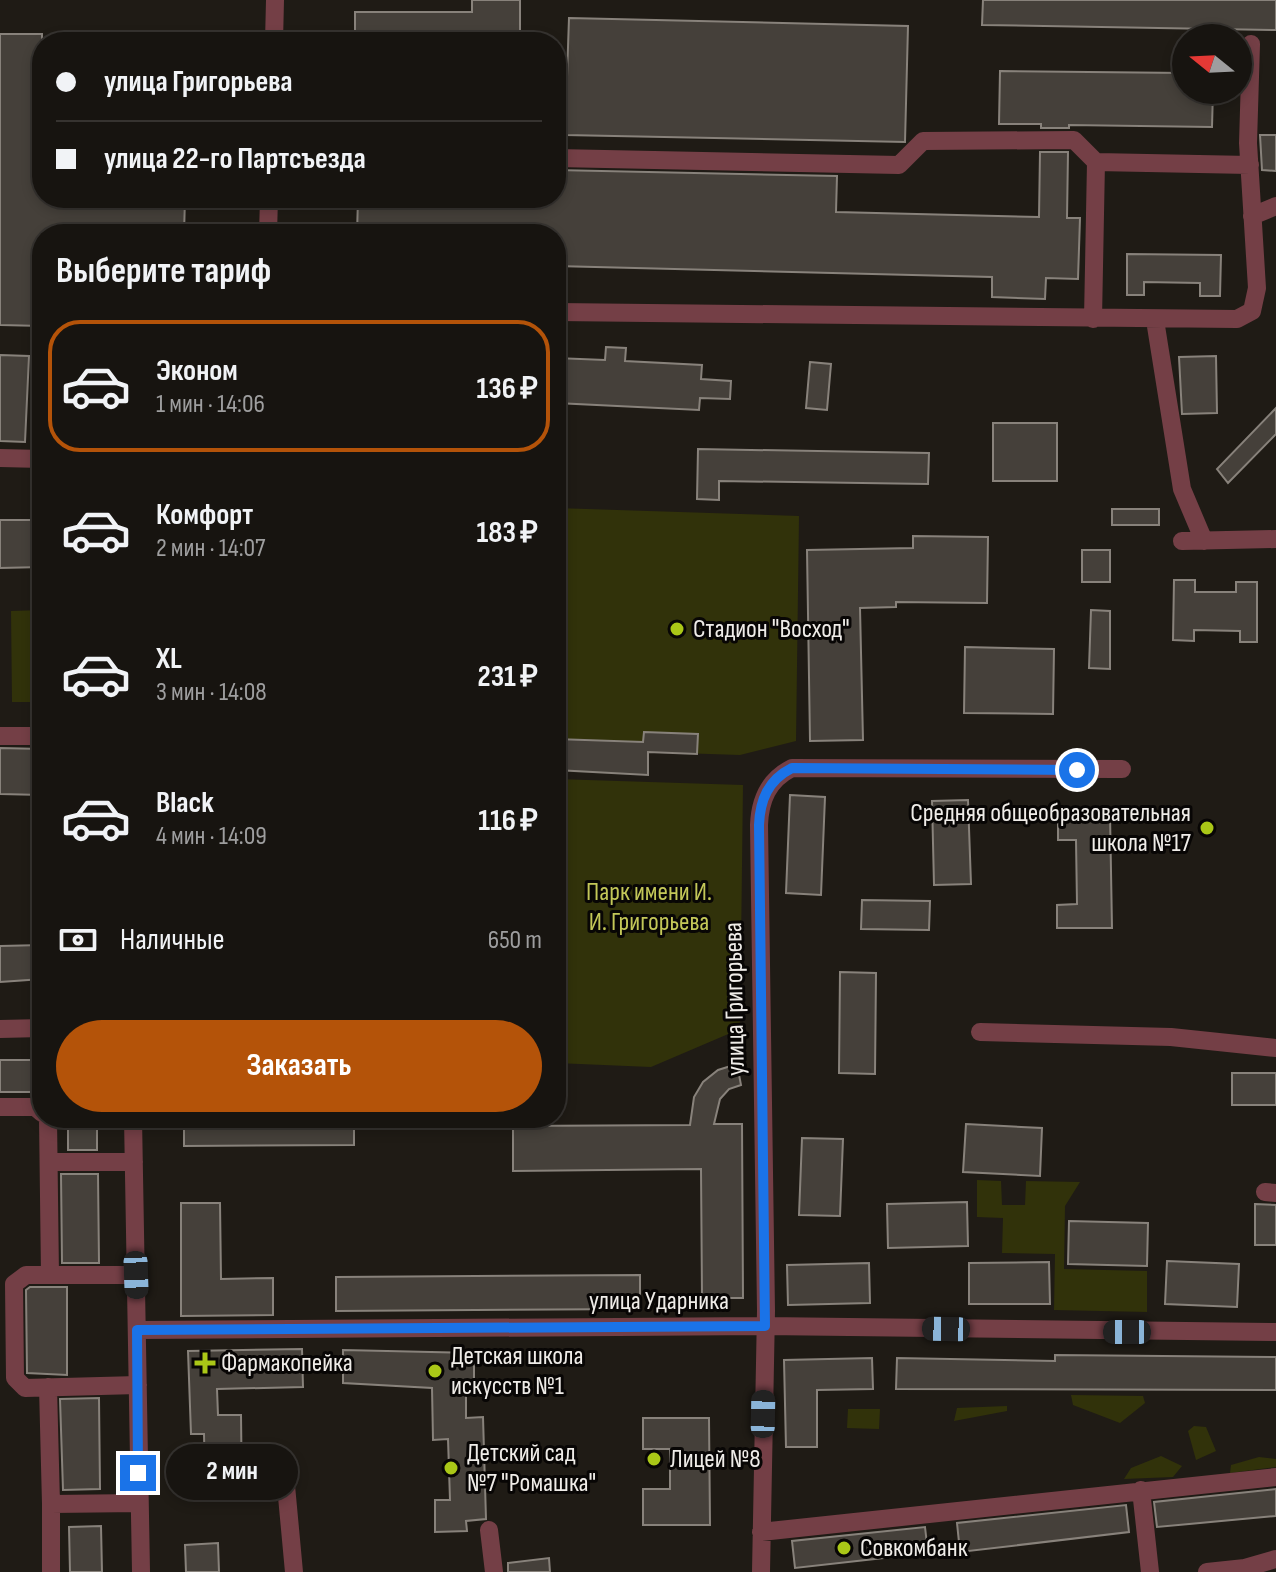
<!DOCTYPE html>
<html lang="ru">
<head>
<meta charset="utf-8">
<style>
  :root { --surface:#171410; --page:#24211e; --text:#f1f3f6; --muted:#9e9e9f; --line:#363330; --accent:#b45309 }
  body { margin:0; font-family:"Sofia Sans Condensed",sans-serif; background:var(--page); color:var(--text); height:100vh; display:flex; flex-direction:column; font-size:30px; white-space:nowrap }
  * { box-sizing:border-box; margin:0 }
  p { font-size:26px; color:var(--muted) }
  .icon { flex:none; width:44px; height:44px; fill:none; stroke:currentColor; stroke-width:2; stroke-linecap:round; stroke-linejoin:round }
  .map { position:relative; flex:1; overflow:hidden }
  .details { position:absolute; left:32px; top:224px; width:534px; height:904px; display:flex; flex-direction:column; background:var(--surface); border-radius:32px; box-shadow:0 4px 12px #0003,0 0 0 2px var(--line) }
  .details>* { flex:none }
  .hud { position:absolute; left:32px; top:32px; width:534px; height:176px; border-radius:32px; box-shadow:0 4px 12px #0003,0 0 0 2px var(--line); display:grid; align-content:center; height:176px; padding:0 24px; background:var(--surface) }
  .needle { width:52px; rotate:288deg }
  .controls { position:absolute; left:1172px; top:24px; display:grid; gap:16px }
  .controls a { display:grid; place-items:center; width:80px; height:80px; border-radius:50%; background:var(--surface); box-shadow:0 4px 12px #0003,0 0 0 2px var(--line); font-size:40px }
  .end { position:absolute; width:36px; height:36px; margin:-18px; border:10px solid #1a73e8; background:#fff; box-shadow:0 0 0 4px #fff }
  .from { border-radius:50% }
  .bubble { position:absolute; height:56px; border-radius:28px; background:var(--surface); box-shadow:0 4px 12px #0003,0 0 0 2px var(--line); font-size:26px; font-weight:700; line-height:56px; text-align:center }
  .car { position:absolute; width:24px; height:48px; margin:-24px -12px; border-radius:10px; box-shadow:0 0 6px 2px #0007; background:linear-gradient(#222 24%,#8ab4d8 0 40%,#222 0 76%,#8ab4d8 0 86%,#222 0) }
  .hud b { display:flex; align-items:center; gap:28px; height:76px; font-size:30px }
  .hud b+b { border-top:2px solid var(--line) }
  .hud i { width:20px; height:20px; background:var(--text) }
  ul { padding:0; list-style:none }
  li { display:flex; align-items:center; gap:24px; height:132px; margin:0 16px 12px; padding:0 8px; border:4px solid transparent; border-radius:32px }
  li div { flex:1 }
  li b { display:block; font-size:30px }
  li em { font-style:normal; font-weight:700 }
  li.active { border-color:var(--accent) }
  li>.icon { width:72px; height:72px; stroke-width:1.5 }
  h2 { padding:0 24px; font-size:36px; line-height:96px }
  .pay { display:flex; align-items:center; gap:20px; height:88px; padding:0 24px; font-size:30px }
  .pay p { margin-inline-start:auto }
  .cta { display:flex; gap:16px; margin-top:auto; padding:16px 24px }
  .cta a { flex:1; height:92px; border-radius:48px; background:var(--accent); color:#fff; font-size:32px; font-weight:700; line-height:92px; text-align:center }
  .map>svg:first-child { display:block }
</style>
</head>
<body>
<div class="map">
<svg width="1276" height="1572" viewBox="0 0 1276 1572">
  <rect width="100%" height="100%" fill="#1f1b15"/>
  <!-- green -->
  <path fill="#31320a" d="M556,508L799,516L796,741L740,755L649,752L648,775L556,770Z
    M42,610V702H12L11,611Z
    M556,779L743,785L740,1029L651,1067L556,1063Z
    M977,1180L1001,1181L1002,1205H1025L1026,1181L1080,1182L1065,1206L1064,1269L1147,1271V1312L1054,1310L1055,1254L1002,1253L1003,1218L977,1217Z
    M1071,1395L1143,1396L1145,1403L1120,1423L1073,1405Z
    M1007,1406V1411L954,1421L957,1408Z
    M848,1409H880L879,1429L847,1428Z
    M1194,1426L1206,1427L1216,1451L1196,1460L1188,1431Z
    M1161,1456L1182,1466L1173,1477L1124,1479L1131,1468Z
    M1259,1457L1276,1459V1467L1230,1473L1231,1465Z"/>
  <!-- building -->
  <path fill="#45403a" stroke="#88827b" stroke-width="2" d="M472,0H520V42H355V12H472Z
    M983,0H1276V30L982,25Z
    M569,18L908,26L905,142L565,135Z
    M0,34H42V198H185L184,234H42V326L0,325Z
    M1000,71L1186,73V90H1213L1212,127L1069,125V128H1041V124H999Z
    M1260,135H1276V171L1262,170Z
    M1040,152H1068L1067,218H1080L1078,279L1046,278L1045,299L992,297V277L556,266V234H357L358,198H556V170L837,176L836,212L1039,217Z
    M1127,254L1221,255L1220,296H1200V283L1144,282V295H1127Z
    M606,347L626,348L625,361L702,365L701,379L731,381L730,399L700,398L699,410L556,403V358L605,360Z
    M0,355L29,356L25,442L0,441Z
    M1216,356L1217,413L1182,414L1179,357Z
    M810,362L831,364L827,410L806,408Z
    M1276,408V434L1228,483L1217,469Z
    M993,423H1057V481H993Z
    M698,449L929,453L928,484L719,481V500L697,499Z
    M1112,509H1159V525H1112Z
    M0,520H42V567L0,568Z
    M913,536L988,537L987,603L896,602V607L860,608L863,740L810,741L807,550L913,548Z
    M1082,550H1110V582H1082Z
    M1174,580H1195V592H1236V582H1257V642H1240V631L1194,630V641L1173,640Z
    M1091,610L1110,611V669L1089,668Z
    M965,647L1054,649L1053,714L964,713Z
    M644,732L698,734L697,754L648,752V775L556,770V739L643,742Z
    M0,748L42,749V795L0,794Z
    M790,795L825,797L821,895L786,893Z
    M968,800L971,884L934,885L932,801Z
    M1058,814H1110L1112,928H1057V905L1077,904L1076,840H1058Z
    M862,900L930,901L929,930L861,929Z
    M42,945V979L0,982V946Z
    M840,972L876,973L875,1074L839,1073Z
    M0,1060H42V1092H0Z
    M737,1064L741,1085L729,1089L720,1099L714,1124H742L743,1298H702L701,1169L513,1171V1126L690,1125L694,1097L703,1082L718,1070Z
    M1232,1073H1276V1105H1232Z
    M68,1118H97V1150H68Z
    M184,1118H354V1145L184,1146Z
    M966,1124L1042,1128L1040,1176L963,1172Z
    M802,1138L843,1139L840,1216L799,1215Z
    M61,1174H98L99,1263H62Z
    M967,1202L968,1246L888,1248L887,1204Z
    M181,1203H220L221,1279L273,1278V1315L181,1316Z
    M1255,1204L1276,1205V1245H1255Z
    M1069,1221L1148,1223L1147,1266L1068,1264Z
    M1167,1261L1239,1264L1237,1307L1165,1304Z
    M1049,1262L1050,1304H969V1263Z
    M869,1263L870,1303L788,1305L787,1265Z
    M640,1275V1309L336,1311V1277Z
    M30,1287H67V1375L27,1373L26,1290Z
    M302,1349L303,1387L217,1389L218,1415H241L242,1500H191L190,1479L205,1478L204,1434H191L188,1351Z
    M343,1350L474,1353V1388H466V1418L483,1417L486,1519L466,1521L467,1531L435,1532V1500H450L448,1439L433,1440L432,1388L343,1383Z
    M1055,1355L1276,1357V1390L896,1389L897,1358L1055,1361Z
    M872,1358L873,1389L817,1390V1447H786L784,1360Z
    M99,1398L100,1489L63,1490L60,1399Z
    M643,1418H709L710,1525H643V1489H670V1449H643Z
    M1276,1489V1516L1157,1527L1154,1502Z
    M1126,1505L1129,1532L960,1552L957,1523Z
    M101,1526L102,1572H70L69,1527Z
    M925,1527L928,1553L795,1568L792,1541Z
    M218,1543L219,1572H186L185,1545Z
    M549,1558L550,1572H508V1563Z"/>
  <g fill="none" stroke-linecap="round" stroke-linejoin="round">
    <!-- minor -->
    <path stroke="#743f46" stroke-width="18" d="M274,42L275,0
      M556,158L899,165L923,141L1074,140L1096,162
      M1252,216L1276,206
      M268,234L269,198
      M556,312L1237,319L1252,311L1257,288L1248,143L1251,44
      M1093,319L1096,162L1250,165
      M1155,320L1182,489L1204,541
      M0,458L42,459
      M1182,541L1276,539
      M0,736H42
      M0,1029L42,1028
      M980,1032L1171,1037L1276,1048
      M0,1107H35L42,1113
      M48,1118L50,1275
      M133,1118L141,1572
      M49,1162H134
      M1265,1192L1276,1193
      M136,1275H26L14,1284L15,1378L25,1388L138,1385
      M137,1330L765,1326L1276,1332
      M48,1387L51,1504
      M284,1464L294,1572
      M1141,1490L1150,1572
      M489,1530L494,1572
      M761,1532L1276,1477
      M51,1572V1504L139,1503
      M761,1572L766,1311L759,825C760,800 768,780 792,768L1122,769
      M1207,1572L1245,1568L1276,1559"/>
  </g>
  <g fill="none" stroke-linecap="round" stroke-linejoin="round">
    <!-- route -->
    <path stroke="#1a73e8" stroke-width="10" d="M138,1473L137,1330L765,1326L759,825C760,800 768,780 792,768L1077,770"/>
  </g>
  <!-- markers -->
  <g fill="#aac717" stroke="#080605" stroke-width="3">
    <circle cx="677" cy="629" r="8"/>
    <circle cx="1207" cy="828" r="8"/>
    <path d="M201 1351h8v8h8v8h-8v8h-8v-8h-8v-8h8z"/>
    <circle cx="435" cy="1371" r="8"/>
    <circle cx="654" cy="1459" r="8"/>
    <circle cx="451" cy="1468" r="8"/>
    <circle cx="844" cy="1548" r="8"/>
  </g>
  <g text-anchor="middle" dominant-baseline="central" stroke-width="6" stroke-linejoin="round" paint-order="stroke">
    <!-- poi labels -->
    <g font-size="26" fill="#efece8" stroke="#080605" text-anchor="start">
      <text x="693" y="629">Стадион "Восход"</text>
      <text x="1191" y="813" text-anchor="end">Средняя общеобразовательная<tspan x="1191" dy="30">школа №17</tspan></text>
      <text x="451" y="1356">Детская школа<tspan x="451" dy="30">искусств №1</tspan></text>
      <text x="221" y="1363">Фармакопейка</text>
      <text x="467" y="1453">Детский сад<tspan x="467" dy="30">№7 "Ромашка"</tspan></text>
      <text x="670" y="1459">Лицей №8</text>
      <text x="860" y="1548">Совкомбанк</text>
    </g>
    <!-- park labels -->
    <g font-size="26" fill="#c3c758" stroke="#080605">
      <text x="649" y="892">Парк имени И.<tspan x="649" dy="30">И. Григорьева</tspan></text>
    </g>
    <!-- street labels -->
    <g font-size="26" fill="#efece8" stroke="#080605">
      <text transform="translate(735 999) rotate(-91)">улица Григорьева</text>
      <text x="659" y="1301">улица Ударника</text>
    </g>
  </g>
</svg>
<div class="controls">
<a><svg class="needle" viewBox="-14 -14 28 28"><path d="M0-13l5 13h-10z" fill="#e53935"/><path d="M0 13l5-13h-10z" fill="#9e9e9f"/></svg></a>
</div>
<i class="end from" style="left:1077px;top:770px"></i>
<i class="end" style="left:138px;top:1473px"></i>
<div class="bubble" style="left:166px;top:1444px;width:132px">2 мин</div>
<i class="car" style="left:136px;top:1275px;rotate:178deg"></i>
<i class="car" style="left:946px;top:1329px;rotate:271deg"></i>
<i class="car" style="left:1127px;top:1332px;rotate:270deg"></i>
<i class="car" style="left:763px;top:1414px;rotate:1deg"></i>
<div class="hud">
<b><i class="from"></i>улица Григорьева</b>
<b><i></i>улица 22-го Партсъезда</b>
</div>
<section class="details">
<h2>Выберите тариф</h2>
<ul>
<li class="active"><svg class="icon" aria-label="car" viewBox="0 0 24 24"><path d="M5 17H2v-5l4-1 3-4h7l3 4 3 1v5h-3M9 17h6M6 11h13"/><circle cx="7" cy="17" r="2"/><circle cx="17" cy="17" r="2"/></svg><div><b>Эконом</b><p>1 мин · 14:06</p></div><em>136 ₽</em></li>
<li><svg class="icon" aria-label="car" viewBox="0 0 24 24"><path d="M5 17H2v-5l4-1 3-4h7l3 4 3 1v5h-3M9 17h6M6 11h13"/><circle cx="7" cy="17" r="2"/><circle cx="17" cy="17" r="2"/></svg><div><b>Комфорт</b><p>2 мин · 14:07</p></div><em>183 ₽</em></li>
<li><svg class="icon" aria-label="car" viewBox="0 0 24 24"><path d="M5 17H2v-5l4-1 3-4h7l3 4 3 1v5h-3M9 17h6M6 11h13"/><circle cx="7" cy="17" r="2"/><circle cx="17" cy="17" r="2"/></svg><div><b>XL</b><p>3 мин · 14:08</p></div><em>231 ₽</em></li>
<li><svg class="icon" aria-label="car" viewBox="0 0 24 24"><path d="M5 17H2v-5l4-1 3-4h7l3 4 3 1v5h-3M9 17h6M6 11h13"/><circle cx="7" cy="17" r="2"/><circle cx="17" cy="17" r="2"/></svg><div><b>Black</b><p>4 мин · 14:09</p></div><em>116 ₽</em></li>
</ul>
<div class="pay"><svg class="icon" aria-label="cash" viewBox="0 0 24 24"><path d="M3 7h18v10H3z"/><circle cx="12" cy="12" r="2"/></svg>Наличные<p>650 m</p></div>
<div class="cta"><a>Заказать</a></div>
</section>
</div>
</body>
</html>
